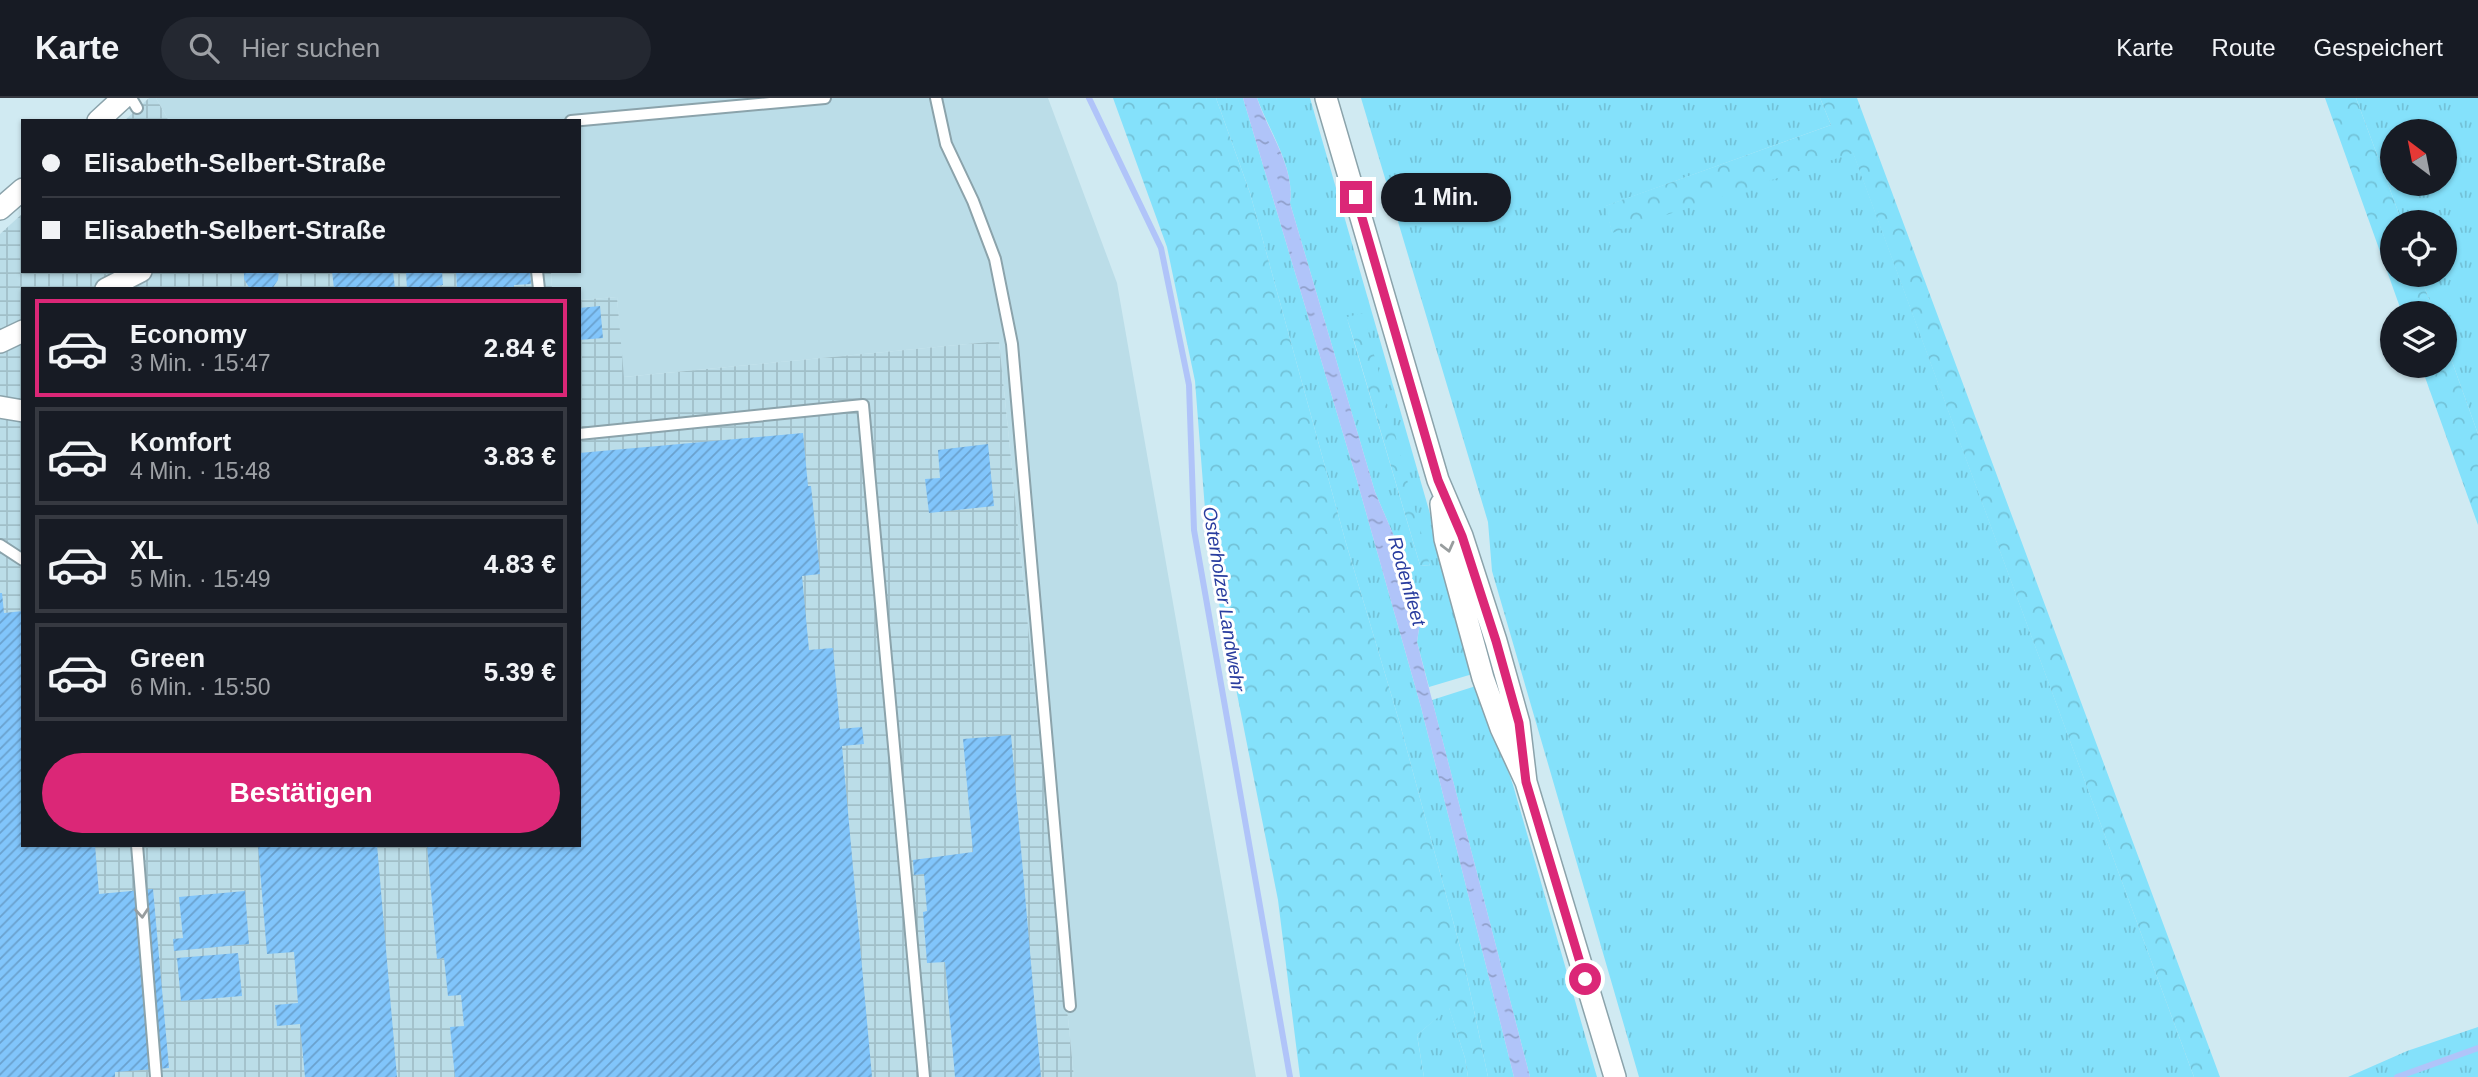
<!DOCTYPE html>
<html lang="de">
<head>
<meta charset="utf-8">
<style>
  :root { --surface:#171b24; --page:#242831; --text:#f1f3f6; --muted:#9ea1a6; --line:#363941; --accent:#db2777 }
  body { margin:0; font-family:Helvetica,sans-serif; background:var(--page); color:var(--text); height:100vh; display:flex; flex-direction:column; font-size:26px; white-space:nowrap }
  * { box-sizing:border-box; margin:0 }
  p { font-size:23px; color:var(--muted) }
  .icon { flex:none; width:38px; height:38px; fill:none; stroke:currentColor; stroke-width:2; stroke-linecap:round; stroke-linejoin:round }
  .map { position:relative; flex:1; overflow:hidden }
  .details { position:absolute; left:21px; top:189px; width:560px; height:560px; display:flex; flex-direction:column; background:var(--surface); border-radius:0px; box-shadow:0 2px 5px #0004 }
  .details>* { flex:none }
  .top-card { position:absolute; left:21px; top:21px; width:560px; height:154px; border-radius:0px; box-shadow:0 2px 5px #0004; display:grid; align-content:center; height:154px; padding:0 21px; background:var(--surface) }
  .needle { width:46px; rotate:328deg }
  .tools { position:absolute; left:2380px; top:21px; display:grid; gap:14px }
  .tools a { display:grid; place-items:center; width:77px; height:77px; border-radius:50%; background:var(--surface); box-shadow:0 2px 5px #0004; font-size:35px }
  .end { position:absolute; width:32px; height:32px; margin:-16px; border:9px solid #db2777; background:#fff; box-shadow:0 0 0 4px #fff }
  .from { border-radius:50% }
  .bubble { position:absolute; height:49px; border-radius:24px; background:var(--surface); box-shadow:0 2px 5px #0004; font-size:23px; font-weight:800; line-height:49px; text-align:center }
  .top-card b { display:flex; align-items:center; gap:24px; height:66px; font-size:26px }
  .top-card b+b { border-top:2px solid var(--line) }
  .top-card i { width:18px; height:18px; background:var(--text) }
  ul { padding:12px 0 0; list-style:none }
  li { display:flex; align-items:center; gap:21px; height:98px; margin:0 14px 10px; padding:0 7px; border:4px solid var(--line); border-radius:0px }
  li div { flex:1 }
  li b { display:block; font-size:26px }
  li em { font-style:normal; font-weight:800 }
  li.on { border-color:var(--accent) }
  li>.icon { width:63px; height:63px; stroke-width:1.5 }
  .action { display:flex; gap:14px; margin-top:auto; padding:14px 21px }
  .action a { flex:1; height:80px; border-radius:42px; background:var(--accent); color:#fff; font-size:28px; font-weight:800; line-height:80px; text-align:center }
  header { display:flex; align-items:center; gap:42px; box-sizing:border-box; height:98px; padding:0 35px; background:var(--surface); border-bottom:2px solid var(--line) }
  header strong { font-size:33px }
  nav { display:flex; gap:38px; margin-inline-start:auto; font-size:24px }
  .search { width:490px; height:63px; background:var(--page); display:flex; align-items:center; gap:18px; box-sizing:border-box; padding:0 24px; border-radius:38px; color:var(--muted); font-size:26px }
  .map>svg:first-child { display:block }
</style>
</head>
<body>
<header>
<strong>Karte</strong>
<div class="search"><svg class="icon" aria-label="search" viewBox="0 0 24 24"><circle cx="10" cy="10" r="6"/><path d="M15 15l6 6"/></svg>Hier suchen</div>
<nav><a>Karte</a><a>Route</a><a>Gespeichert</a></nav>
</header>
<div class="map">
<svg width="2478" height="979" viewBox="0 0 2478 979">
  <defs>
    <pattern id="industrial-grid" width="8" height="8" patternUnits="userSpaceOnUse" patternTransform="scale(1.75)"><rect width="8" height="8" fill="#bbdde8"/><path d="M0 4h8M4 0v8" fill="none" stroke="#a1bfc8"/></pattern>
    <pattern id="grass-tufts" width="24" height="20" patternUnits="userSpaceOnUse" patternTransform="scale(1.75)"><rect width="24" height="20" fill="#84e1fb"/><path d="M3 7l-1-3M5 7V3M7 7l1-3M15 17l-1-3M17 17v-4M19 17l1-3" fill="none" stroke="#72c2d8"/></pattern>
    <pattern id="forest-crowns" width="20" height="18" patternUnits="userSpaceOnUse" patternTransform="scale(1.75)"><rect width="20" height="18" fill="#84e1fb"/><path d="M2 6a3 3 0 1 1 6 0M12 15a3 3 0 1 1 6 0" fill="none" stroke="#72c2d8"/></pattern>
    <pattern id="water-ripples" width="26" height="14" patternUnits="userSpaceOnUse" patternTransform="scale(1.75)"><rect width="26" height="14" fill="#b0c4f9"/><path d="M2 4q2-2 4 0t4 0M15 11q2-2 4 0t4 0" fill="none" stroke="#90a0cb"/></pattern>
    <pattern id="building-hatch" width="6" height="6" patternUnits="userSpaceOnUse" patternTransform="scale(1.75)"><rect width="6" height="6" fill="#81c5fb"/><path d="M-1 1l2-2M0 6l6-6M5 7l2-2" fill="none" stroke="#6aa1cd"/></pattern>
  </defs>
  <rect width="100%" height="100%" fill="#d0eaf2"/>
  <!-- built -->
  <path fill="#bbdde8" d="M156,0H1048L1117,185L1256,979H1074L999,243L623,279L617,199L579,202V191H552L551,173H579V23H169Z"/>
  <!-- industrial -->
  <path fill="url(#industrial-grid)" d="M149,0H156L169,23H124Z
    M23,115V173H551L552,191H23V747H579V202L617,199L624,279L999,243L1074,979H0V136Z"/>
  <!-- grass -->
  <path fill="url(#grass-tufts)" fill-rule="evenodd" d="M1216,0H1243L1356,379L1421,609L1514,979H1488L1463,860L1400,626L1346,445L1250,95Z
    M1257,0H1310L1476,575L1429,589L1417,544L1421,517L1409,473L1375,394L1290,105C1295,69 1269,33 1257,0ZM1347,220L1430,468L1420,467Z
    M1361,0H1820L1831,27L1606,108L1612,134L1853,54L2194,979H1639L1492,473L1488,424Z
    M2356,0H2478V336L2445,244V215H2434L2420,177H2445V124H2402ZM2392,33H2445V86H2392Z
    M1479,587L1513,687L1597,979H1530L1432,602Z
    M1449,909L1465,960L1468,979H1424L1417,937Z
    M2478,929V979H2348L2407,953Z"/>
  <!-- forest -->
  <path fill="url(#forest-crowns)" d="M1113,0H1216L1250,95L1346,445L1400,626L1463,860L1488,979H1468L1465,960L1449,910L1417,937L1424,979H1300L1278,802L1208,450L1195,283L1167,149Z
    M1820,0H1857L2220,979H2194L1853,55L1612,135L1605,108L1831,27Z
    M2325,0H2356L2402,124H2392V177H2420L2434,215H2402Z
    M1363,215L1430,468L1420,467L1347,219Z
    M2445,244L2478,336V427L2421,268H2445Z"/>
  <!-- water -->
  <path fill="url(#water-ripples)" d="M1243,0H1257C1268,34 1295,68 1290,105L1375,394L1409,473L1421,517L1417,544L1530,979H1514L1421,609L1356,379Z"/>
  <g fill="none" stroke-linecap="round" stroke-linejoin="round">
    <!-- stream -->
    <path stroke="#b0c4f9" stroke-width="6" d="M1089,0L1161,150L1189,287L1194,432L1290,979
      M2397,979L2478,950"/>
  </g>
  <!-- building -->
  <path fill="url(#building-hatch)" d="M244,173H279L278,182L272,191H250L244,181Z
    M332,173H393L395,191H334Z
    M442,173L443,187L436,188L437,191H407L406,174Z
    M456,173H530L531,186L514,187V191H457Z
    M600,208L603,240L579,242V210Z
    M803,335L808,388H811L820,476L802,478L809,552L833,550L840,631L862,629L864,646L842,648L872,979H455L450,929L464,928L461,897L448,898L444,860L437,861L427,747H579V355Z
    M988,346L994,408L929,415L925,381L940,380L938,352Z
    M0,495H2L4,515L23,513V747H95L99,796L153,791L169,970L115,974V979H0Z
    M1011,637L1041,979H955L945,864L927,865L923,814L927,813L924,776L914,777L913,762L973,754L963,641Z
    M258,747H377L397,979H305L300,926L277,928L275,907L298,905L294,854L267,856Z
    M245,793L249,846L174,853L173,841L183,840L179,799Z
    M238,855L242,898L181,903L177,860Z"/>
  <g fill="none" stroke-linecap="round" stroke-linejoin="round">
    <!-- lane casing -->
    <g stroke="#8ba3ab" stroke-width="14">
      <path id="lane" d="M131,0L137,10
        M936,0L946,46L973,103L995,161L1012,246L1070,908
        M571,23L825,0
        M537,173L539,191
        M579,336L863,307L924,979
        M0,447L23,462
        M137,747L156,979"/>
    </g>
    <!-- street casing -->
    <g stroke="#8ba3ab" stroke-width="24">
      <path id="street" d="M1326,0L1438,382L1462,438L1496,543L1519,625L1526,684
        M98,23L123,0
        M0,111L23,91
        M106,191L141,173
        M0,244L23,233
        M0,309L23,313
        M1441,406L1445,441L1483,580L1501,630L1526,684L1615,979"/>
    </g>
    <!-- lane -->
    <use href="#lane" stroke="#fff" stroke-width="10"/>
    <!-- street -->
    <use href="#street" stroke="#fff" stroke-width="21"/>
  </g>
  <!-- one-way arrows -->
  <defs><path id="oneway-chevron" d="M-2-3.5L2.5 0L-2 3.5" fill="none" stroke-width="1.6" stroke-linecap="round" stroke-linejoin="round" transform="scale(1.75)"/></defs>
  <g stroke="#989d9e">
    <use href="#oneway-chevron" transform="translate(1448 449) rotate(76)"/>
    <use href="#oneway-chevron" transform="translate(142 815) rotate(85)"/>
  </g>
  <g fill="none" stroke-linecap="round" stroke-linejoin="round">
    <!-- route -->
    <path stroke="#db2777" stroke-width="9" d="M1356,99L1438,382L1462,438L1496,543L1519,625L1526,684L1585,881"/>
  </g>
  <g text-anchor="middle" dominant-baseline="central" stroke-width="6" stroke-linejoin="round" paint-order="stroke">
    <!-- water labels -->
    <g font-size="19" font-style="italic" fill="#293d9f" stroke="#fff">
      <text transform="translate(1407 483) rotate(74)">Rodenfleet</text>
      <text transform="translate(1224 501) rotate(81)">Osterholzer Landwehr</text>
    </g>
  </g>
</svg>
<div class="tools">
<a><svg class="needle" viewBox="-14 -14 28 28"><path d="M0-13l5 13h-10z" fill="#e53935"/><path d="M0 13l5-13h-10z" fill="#9ea1a6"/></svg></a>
<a><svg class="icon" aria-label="locate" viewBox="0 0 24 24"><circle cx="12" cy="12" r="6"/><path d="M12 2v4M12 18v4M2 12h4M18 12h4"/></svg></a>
<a><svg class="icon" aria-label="layers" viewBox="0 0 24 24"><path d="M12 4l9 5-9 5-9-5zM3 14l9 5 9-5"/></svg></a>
</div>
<i class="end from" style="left:1585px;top:881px"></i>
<i class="end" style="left:1356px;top:99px"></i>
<div class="bubble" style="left:1381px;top:75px;width:130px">1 Min.</div>
<div class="top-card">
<b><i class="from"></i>Elisabeth-Selbert-Straße</b>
<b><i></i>Elisabeth-Selbert-Straße</b>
</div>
<section class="details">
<ul>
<li class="on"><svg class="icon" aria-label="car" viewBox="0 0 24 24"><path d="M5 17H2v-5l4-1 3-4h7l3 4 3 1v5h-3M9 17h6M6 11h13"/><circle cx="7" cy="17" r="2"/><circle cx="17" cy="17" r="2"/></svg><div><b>Economy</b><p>3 Min. · 15:47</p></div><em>2.84 €</em></li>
<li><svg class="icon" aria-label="car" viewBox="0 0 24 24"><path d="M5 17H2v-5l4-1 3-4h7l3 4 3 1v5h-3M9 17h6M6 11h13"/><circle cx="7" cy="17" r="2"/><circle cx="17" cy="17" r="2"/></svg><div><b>Komfort</b><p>4 Min. · 15:48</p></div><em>3.83 €</em></li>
<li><svg class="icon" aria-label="car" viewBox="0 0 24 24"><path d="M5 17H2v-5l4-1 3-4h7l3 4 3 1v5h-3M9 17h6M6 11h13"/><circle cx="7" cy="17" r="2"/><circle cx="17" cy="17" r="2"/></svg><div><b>XL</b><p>5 Min. · 15:49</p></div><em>4.83 €</em></li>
<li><svg class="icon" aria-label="car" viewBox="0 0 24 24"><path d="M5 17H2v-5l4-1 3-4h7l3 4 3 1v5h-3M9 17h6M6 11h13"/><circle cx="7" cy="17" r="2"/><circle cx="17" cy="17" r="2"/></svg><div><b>Green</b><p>6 Min. · 15:50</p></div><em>5.39 €</em></li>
</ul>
<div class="action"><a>Bestätigen</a></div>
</section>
</div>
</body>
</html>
